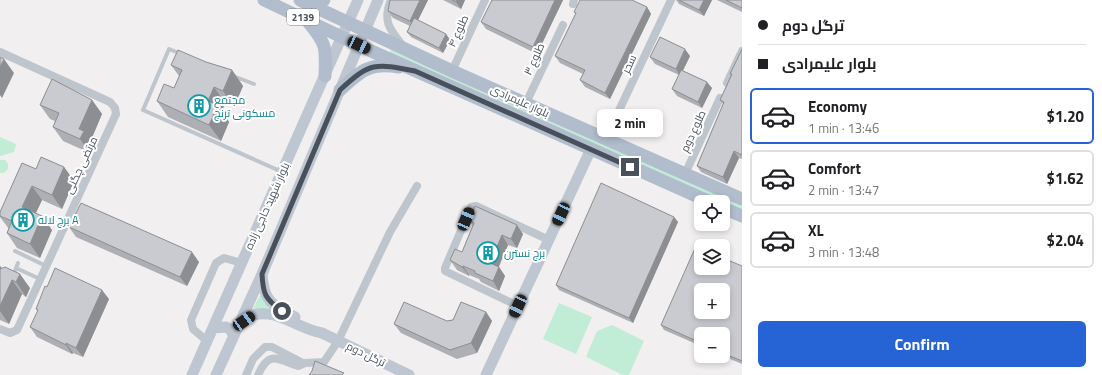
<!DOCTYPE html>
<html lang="en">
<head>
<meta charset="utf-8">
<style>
  :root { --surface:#fff; --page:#f2f2f2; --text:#202124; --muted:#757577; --line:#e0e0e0; --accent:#2663d4 }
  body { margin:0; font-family:"Titillium Web",Cairo,sans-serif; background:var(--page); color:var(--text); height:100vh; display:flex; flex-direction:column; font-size:15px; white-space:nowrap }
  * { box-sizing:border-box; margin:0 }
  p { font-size:13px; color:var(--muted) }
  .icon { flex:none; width:22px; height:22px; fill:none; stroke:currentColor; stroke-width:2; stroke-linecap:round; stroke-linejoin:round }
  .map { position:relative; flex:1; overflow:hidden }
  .drawer { display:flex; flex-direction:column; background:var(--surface); width:360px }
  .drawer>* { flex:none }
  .guide { display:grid; align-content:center; height:88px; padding:0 16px; background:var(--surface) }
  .fabs { position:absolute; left:694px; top:195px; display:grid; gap:8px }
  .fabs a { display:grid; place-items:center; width:36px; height:36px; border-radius:6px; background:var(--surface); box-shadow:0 2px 6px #0003; font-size:20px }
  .end { position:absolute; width:18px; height:18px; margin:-9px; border:5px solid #48515b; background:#fff; box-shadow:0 0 0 2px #fff }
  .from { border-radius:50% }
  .bubble { position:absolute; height:28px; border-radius:6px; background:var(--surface); box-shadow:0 2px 6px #0003; font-size:13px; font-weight:700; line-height:28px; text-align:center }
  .car { position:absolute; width:12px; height:24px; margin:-12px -6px; border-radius:5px; box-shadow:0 0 3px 1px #0007; background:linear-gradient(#222 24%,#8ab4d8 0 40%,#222 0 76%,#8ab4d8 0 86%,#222 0) }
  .guide b { display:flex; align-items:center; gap:14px; height:38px; font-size:15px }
  .guide b+b { border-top:1px solid var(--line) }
  .guide i { width:10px; height:10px; background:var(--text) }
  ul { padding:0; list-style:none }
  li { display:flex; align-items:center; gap:12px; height:56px; margin:0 8px 6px; padding:0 8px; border:2px solid var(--line); border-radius:6px }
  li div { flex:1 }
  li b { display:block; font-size:15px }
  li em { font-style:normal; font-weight:700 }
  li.on { border-color:var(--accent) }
  li>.icon { width:36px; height:36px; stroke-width:1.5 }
  .cta { display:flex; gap:8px; margin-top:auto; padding:8px 16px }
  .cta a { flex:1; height:46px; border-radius:6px; background:var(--accent); color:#fff; font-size:16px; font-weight:700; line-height:46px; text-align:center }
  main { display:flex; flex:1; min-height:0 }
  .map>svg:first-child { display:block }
</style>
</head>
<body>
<main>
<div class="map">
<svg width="742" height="375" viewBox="0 0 742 375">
  <rect width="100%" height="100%" fill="#f1efef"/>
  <!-- green -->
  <path fill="#c1ecd5" d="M391,50L742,206V211L389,54Z
    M0,137L16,144L14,152L0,156Z
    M0,160H5L8,164V169L4,173H0Z
    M261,293L275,310L259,309L252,311Z
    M559,303L592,317L576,354L543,339Z
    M612,325L644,341L629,375H623L586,357L597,331Z"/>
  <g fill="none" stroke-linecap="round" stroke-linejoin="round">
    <!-- lane -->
    <path stroke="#bec5cd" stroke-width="4" d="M181,54L169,49L143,110L280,171
      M233,76L254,84
      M15,251L46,266
      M16,268L40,279
      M13,276L18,263"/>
    <!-- street -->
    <path stroke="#bec5cd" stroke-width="8" d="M391,0C382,21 390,30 403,46
      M573,4L574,0
      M0,52L110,102L115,108L116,114L17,330L10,333L0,329
      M452,71L485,0
      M727,83L742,51
      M526,103L563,25
      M606,138L671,0
      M685,174L720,98
      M518,306L445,271V268L471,207L476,206L549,240
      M207,341L193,329L191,320L216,263L224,258L242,263
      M246,375L253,359L265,347H272L301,362
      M258,375C269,350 277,359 298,366L305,363L324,362L338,341L390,232L417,186"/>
    <!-- secondary -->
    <path stroke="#bec6d1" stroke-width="11" d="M262,274C263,300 272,306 295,317
      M238,326C243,322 248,317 254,315C276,308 300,330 322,333L409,375
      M213,328L226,327L231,330L233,335
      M192,375L358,0
      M216,375L262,274L378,0
      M486,375L591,149"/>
    <!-- primary -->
    <path stroke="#b1bccc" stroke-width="13" d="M264,0L369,50L710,202
      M300,0L452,71L742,199
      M322,0H324
      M309,23C327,45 326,47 325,76
      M340,90C360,71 370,62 399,67
      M723,208L742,216"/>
  </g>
  <!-- wall -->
  <path fill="#adafb4" d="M390,0H428L418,20L446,34L450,40L443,53L411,37L407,32L410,26L393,18L388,11Z
    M443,0H465L461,9Z
    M492,0H563L537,54L486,29L481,22Z
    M676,0H712L704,16L679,4Z
    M717,0H742V12Z
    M647,7L651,14L610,99L585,87L580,80L583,74L560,63L555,56L576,14L574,12Z
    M742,49V159L739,158L727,184L701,172L697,166L723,104L720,100L731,75L730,74Z
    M690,56L683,71L712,88L702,108L677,96L672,89L679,75L655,64L650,57Z
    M206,62L232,70L243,86L234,107L225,103L222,111L229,122L221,141L168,117L157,101L174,88L179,76L171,65Z
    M92,100L102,114L91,140L94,145L90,153L63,141L53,127L55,121L50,119L40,105Z
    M64,167L74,181L62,209L42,200L36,213L52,230L40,258L17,248L7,233L9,229L0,217V212L36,169Z
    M674,217L678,222L633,323L559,290L556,285Z
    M469,220L523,234L517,248L508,245L499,267L505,276L499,291L481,282L479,279L469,275V276L457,270L450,260L462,252L473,226Z
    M69,227L199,262L187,286L76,237Z
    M0,266L2,268L30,288L26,297L22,294L9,324L0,320Z
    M742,266V364L723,356V334H701V346L664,330L661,325Z
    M109,299L83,357L73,353L72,354L37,337L30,327L38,311L36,309Z
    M486,312L492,321L477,353L457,359L401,333L394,324L447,321Z"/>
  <!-- shaded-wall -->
  <path fill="#8d8e92" d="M420,0H428L414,28L410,21Z
    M457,0H465L461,9L456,2Z
    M555,0H563L537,54L533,47Z
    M704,0H712L704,16L699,10Z
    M647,7L651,14L610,99L605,93Z
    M446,34L450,40L443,53L439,48Z
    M685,49L690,56L680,76L676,69Z
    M4,59L14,73L2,98L0,95V67Z
    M232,70L243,86L234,107L223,91Z
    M707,82L712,88L702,108L698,102Z
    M214,87L225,103L222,111L229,122L221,141L209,125L208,101Z
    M92,100L102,114L91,140L94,145L90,153L80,139L79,129Z
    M734,151L739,158L727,184L723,177Z
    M64,167L74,181L62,209L52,195Z
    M32,186L42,200L32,221L22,207Z
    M42,216L52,230L40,258L30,244Z
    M674,217L678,222L633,323L629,318Z
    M517,225L523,234L517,248L511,239Z
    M502,235L508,245L496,272L490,263Z
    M192,252L199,262L187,286L180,277Z
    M0,266L9,279L12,280L22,294L9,324L0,311Z
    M463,266L469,275V276L462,267Z
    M499,267L505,276L499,291L493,281Z
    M20,274L30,288L26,297L16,282Z
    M102,290L109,299L83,357L76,348Z
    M486,312L492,321L477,353L471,343Z
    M66,343L73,353L72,354L66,345Z"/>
  <!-- building -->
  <path fill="#c9cbd1" stroke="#8d8e92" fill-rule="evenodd" d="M390,0H420L410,21L388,11Z
    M452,0H457L456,2Z
    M492,0H555L533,47L481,22Z
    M580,0H632L647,7L605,93L580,80L585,70L555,56L576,13L574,12Z
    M679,0H704L699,10Z
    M726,0H742V8Z
    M414,18L446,34L439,48L407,32Z
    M660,37L685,49L676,69L650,57Z
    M742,49V155L734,151L723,177L697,166L724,102L720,100L732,74H730Z
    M178,50L206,62L232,70L223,91L214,87L208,101L218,105L209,125L157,101L164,84L174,88L182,70L171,65Z
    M0,57L4,59L0,67Z
    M681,70L707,82L698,102L672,89Z
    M52,79L92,100L79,129L84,131L80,139L53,127L59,113L40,105Z
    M41,157L64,167L52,195L32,186L22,207L42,216L30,244L7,233L12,221L0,216V212L22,163L36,169Z
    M601,183L674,217L629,318L556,285Z
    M81,203L192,252L180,277L69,227Z
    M475,206L517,225L511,239L502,235L490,263L499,267L493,281L475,273V271L463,266L462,267L450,260L455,249L462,252L474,223L469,220Z
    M696,246L701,248V268H723V258L742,266V361L723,353V334H701V343L661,325ZM701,290H723V312H701Z
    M5,267L20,274L16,282L12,280L0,306V268V269Z
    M55,268L102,290L76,348L66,343V345L30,327L38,310L36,309L45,286L47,287Z
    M404,302L447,321L453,320L461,302L486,312L471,343L450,350L394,324Z
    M315,361L344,373L342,375H309L312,371Z"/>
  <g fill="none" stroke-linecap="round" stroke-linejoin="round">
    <!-- route -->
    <path stroke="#48515b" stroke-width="5" d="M282,311C265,299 263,294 262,274L340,90C370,62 375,63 415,71L630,167"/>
  </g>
  <!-- icons -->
  <defs>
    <g id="building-ring" transform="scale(1.15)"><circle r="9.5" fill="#fff" stroke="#0f9aa8" stroke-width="1.5"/><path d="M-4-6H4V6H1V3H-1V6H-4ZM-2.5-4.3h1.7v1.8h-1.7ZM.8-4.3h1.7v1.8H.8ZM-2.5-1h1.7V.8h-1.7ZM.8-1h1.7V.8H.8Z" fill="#0f9aa8"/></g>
  </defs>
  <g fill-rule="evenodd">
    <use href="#building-ring" x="199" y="106"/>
    <use href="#building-ring" x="23" y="220"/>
    <use href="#building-ring" x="488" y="253"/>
  </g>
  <g text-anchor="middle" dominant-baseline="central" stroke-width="4" stroke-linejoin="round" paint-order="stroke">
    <!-- shield labels -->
    <rect fill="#fff" stroke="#7f858c" stroke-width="1" x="287" y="9" width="32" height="16" rx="3"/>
    <g font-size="10" font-weight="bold" fill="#48515b">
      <text x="303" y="17">2139</text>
    </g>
    <!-- street labels -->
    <g font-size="11" fill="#48515b" stroke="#fff">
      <text transform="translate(458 31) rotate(-65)">طلوع ۴</text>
      <text transform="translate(534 59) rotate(-65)">طلوع ۳</text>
      <text transform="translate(629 64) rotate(-65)">سحر</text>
      <text transform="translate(520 101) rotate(24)">بلوار علیمرادی</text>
      <text transform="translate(693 131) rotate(-65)">طلوع دوم</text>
      <text transform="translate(81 165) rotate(-65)">مرتضی چگنی</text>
      <text transform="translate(267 206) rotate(-66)">بلوار شهید حاجی زاده</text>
      <text transform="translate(366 354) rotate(26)">ترگل دوم</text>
    </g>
    <!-- culture labels -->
    <g font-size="11" fill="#0d838f" stroke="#fff" text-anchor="start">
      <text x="214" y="100">مجتمع<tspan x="214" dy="13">مسکونی ترنج</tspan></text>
      <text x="38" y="220">برج لاله A</text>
      <text x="504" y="253">برج نسترن</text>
    </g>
  </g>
</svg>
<div class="fabs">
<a><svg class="icon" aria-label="locate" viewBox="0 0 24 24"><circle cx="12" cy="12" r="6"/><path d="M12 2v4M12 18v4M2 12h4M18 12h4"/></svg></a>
<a><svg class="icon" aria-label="layers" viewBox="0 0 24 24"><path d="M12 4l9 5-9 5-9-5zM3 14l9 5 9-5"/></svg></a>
<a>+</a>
<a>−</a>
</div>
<i class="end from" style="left:282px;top:311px"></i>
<i class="end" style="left:630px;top:167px"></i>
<div class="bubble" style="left:597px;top:109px;width:66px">2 min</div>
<i class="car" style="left:359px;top:45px;rotate:115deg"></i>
<i class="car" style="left:561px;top:214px;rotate:205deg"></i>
<i class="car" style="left:466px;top:219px;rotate:23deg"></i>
<i class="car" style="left:518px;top:306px;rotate:205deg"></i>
<i class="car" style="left:244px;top:321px;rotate:55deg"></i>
</div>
<section class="drawer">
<div class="guide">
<b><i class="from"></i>ترگل دوم</b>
<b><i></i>بلوار علیمرادی</b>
</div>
<ul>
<li class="on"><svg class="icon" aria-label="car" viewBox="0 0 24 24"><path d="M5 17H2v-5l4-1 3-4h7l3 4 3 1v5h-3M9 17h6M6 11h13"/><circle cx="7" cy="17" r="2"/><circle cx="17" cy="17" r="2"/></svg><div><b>Economy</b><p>1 min · 13:46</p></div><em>$1.20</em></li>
<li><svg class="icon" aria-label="car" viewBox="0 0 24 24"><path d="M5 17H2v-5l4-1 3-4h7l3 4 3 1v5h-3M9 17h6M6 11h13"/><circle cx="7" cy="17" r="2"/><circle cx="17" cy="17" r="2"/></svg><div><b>Comfort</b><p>2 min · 13:47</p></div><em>$1.62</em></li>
<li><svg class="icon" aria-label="car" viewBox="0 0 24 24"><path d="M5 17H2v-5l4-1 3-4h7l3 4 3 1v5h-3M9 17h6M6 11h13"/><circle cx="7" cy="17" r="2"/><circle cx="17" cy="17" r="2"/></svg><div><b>XL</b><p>3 min · 13:48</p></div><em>$2.04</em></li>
</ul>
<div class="cta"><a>Confirm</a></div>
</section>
</main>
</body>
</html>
